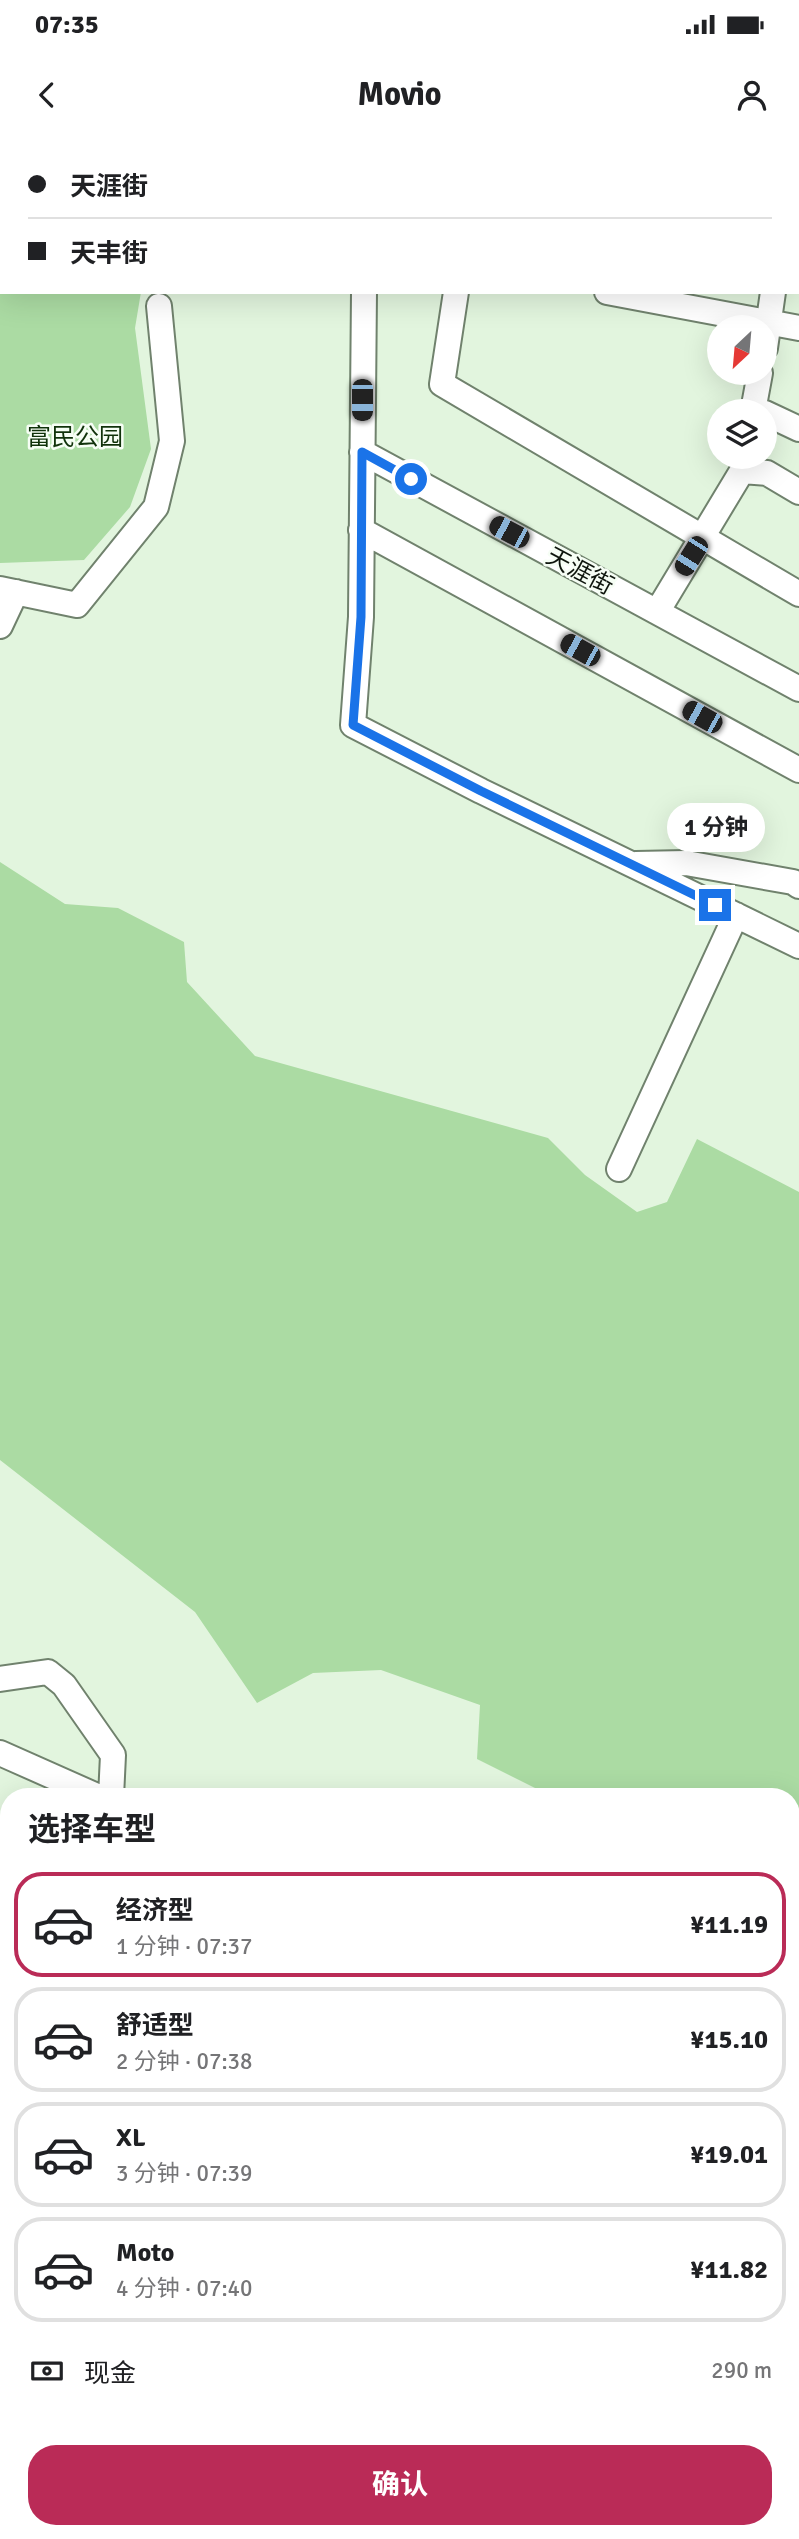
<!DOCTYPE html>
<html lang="zh">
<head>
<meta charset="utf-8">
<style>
  :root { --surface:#fff; --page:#f2f2f2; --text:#202124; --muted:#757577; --line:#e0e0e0; --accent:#ba2b57 }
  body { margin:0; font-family:Signika,"Noto Sans SC",sans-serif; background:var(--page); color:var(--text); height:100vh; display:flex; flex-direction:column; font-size:26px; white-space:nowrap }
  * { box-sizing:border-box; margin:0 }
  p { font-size:23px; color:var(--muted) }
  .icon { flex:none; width:38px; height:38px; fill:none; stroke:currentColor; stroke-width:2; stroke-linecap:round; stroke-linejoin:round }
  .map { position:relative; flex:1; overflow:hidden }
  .details { position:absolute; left:0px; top:1648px; width:800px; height:751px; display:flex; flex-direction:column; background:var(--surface); border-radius:28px 28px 0 0; box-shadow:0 7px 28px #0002 }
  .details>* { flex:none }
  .top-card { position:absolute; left:0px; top:0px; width:800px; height:154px; box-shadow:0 7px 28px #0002; display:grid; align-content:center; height:154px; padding:0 28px; background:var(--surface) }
  .needle { width:46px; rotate:206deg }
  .tools { position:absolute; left:707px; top:175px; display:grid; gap:14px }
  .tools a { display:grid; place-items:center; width:70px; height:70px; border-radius:50%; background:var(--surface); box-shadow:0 7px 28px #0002; font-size:35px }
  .end { position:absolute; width:32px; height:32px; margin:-16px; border:9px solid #1a73e8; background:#fff; box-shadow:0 0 0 4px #fff }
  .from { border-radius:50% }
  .bubble { position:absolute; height:49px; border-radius:24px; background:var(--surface); box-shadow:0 7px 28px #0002; font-size:23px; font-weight:700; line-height:49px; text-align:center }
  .car { position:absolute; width:21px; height:42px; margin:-21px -10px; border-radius:9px; box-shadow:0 0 5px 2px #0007; background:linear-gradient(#222 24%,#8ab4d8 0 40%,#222 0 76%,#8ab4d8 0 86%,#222 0) }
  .top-card b { display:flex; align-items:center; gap:24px; height:66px; font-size:26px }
  .top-card b+b { border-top:2px solid var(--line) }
  .top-card i { width:18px; height:18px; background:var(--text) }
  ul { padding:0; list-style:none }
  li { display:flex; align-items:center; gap:21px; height:105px; margin:0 14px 10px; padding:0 14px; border:4px solid var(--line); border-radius:28px }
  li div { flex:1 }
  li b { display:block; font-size:26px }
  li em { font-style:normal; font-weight:700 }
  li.on { border-color:var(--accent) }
  li>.icon { width:63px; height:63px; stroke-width:1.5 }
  h2 { padding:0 28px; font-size:32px; line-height:84px }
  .pay { display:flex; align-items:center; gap:18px; height:77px; padding:0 28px; font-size:26px }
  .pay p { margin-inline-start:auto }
  .button { display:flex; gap:14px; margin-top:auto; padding:14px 28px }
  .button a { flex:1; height:80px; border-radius:28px; background:var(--accent); color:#fff; font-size:28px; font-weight:700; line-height:80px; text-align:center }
  .status { display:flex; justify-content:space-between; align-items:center; height:49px; padding:0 35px; background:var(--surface); direction:ltr }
  .status svg { height:19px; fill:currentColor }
  header { display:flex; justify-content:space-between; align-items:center; height:91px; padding:0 28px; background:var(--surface); font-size:32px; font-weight:700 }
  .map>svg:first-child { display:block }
</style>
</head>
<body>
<div class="status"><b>07:35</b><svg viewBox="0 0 49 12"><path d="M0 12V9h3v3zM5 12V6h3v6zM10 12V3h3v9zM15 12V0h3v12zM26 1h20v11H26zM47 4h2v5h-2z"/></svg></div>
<header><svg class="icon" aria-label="back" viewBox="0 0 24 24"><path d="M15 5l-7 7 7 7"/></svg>Movio<svg class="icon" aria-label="person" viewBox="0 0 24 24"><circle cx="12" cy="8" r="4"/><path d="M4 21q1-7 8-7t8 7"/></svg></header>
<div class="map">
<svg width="799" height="2399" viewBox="0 0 799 2399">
  <rect width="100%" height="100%" fill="#e2f5de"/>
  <!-- green -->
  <path fill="#abdba3" d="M0,0H189L2,2V152H141L135,188L151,309L130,367L84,420L0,423Z
    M0,722L65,764L118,768L184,802L187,842L255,916L548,998L585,1035L637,1072L667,1062L697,999L799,1052V2223L791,2193V1952L795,1859L791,1856V1657H553L477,1619L480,1565L381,1530L313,1533L257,1563L195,1472L0,1320Z"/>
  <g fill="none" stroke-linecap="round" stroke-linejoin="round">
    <!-- minor casing -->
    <g stroke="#70826d" stroke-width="28">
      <path id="minor" d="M417,0L418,2
        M314,2V0
        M798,94H799
        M364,152L361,477L353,585L481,651L799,806
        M456,152L442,244L799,454
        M607,152L799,188
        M765,208L773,152
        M753,271L760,233
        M765,273L799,289
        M362,312L799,549
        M742,331L767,333L799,352
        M361,390L799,630
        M0,449L77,465L156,367L172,301L159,166
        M657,472L742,331L745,317
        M0,486L16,452
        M636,724L686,723L793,742L799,746
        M619,1029L736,775
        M0,1539L48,1532L64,1545L113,1615L111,1657
        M0,1613L99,1657
        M0,1908L9,1907
        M0,2031L9,2032
        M0,2139H9
        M193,2390L210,2399
        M581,2399L589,2390"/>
    </g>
    <!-- minor -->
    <use href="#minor" stroke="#fff" stroke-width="24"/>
  </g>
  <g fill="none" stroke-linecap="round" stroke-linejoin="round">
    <!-- route -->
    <path stroke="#1a73e8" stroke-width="9" d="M411,339L362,312L361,477L353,585L481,651L715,765"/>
  </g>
  <g text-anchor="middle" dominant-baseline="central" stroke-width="5" stroke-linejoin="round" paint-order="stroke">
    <!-- park labels -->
    <g font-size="24" fill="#10320a" stroke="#f6fef5">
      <text x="75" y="297">富民公园</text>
    </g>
    <!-- street labels -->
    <g font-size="24" fill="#0e150d" stroke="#f6fef5">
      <text transform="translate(580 431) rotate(28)">天涯街</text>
    </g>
  </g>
</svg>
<div class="tools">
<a><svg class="needle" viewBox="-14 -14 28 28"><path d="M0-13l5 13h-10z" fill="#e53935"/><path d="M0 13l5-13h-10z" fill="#757577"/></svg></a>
<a><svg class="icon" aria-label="layers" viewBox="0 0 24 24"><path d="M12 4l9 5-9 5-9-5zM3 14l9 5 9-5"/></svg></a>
</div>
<i class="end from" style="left:411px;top:339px"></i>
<i class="end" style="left:715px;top:765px"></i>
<div class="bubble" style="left:667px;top:663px;width:98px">1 分钟</div>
<i class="car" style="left:362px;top:260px;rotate:180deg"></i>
<i class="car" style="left:509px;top:392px;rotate:298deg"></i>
<i class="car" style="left:691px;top:416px;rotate:212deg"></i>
<i class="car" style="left:580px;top:510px;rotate:299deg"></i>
<i class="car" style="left:702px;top:577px;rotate:299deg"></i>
<div class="top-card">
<b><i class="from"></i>天涯街</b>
<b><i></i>天丰街</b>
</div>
<section class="details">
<h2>选择车型</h2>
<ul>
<li class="on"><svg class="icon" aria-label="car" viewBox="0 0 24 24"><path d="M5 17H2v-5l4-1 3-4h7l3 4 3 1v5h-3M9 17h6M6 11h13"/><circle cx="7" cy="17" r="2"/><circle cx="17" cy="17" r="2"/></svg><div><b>经济型</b><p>1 分钟 · 07:37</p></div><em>¥11.19</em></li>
<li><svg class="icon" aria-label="car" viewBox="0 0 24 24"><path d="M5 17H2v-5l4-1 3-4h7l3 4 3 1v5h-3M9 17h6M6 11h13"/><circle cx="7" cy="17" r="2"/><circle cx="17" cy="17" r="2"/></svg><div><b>舒适型</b><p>2 分钟 · 07:38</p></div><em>¥15.10</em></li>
<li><svg class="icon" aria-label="car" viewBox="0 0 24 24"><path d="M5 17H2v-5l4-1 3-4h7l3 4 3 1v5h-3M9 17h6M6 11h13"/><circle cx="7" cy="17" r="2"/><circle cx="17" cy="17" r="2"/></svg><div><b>XL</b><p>3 分钟 · 07:39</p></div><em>¥19.01</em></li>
<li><svg class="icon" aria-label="car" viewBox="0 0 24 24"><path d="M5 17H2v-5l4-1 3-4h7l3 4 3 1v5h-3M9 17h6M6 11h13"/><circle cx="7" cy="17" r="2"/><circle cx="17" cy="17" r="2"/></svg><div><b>Moto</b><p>4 分钟 · 07:40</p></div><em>¥11.82</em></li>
</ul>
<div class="pay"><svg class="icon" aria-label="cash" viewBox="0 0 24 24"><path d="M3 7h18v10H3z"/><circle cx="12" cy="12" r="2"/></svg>现金<p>290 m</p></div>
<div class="button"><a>确认</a></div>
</section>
</div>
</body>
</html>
